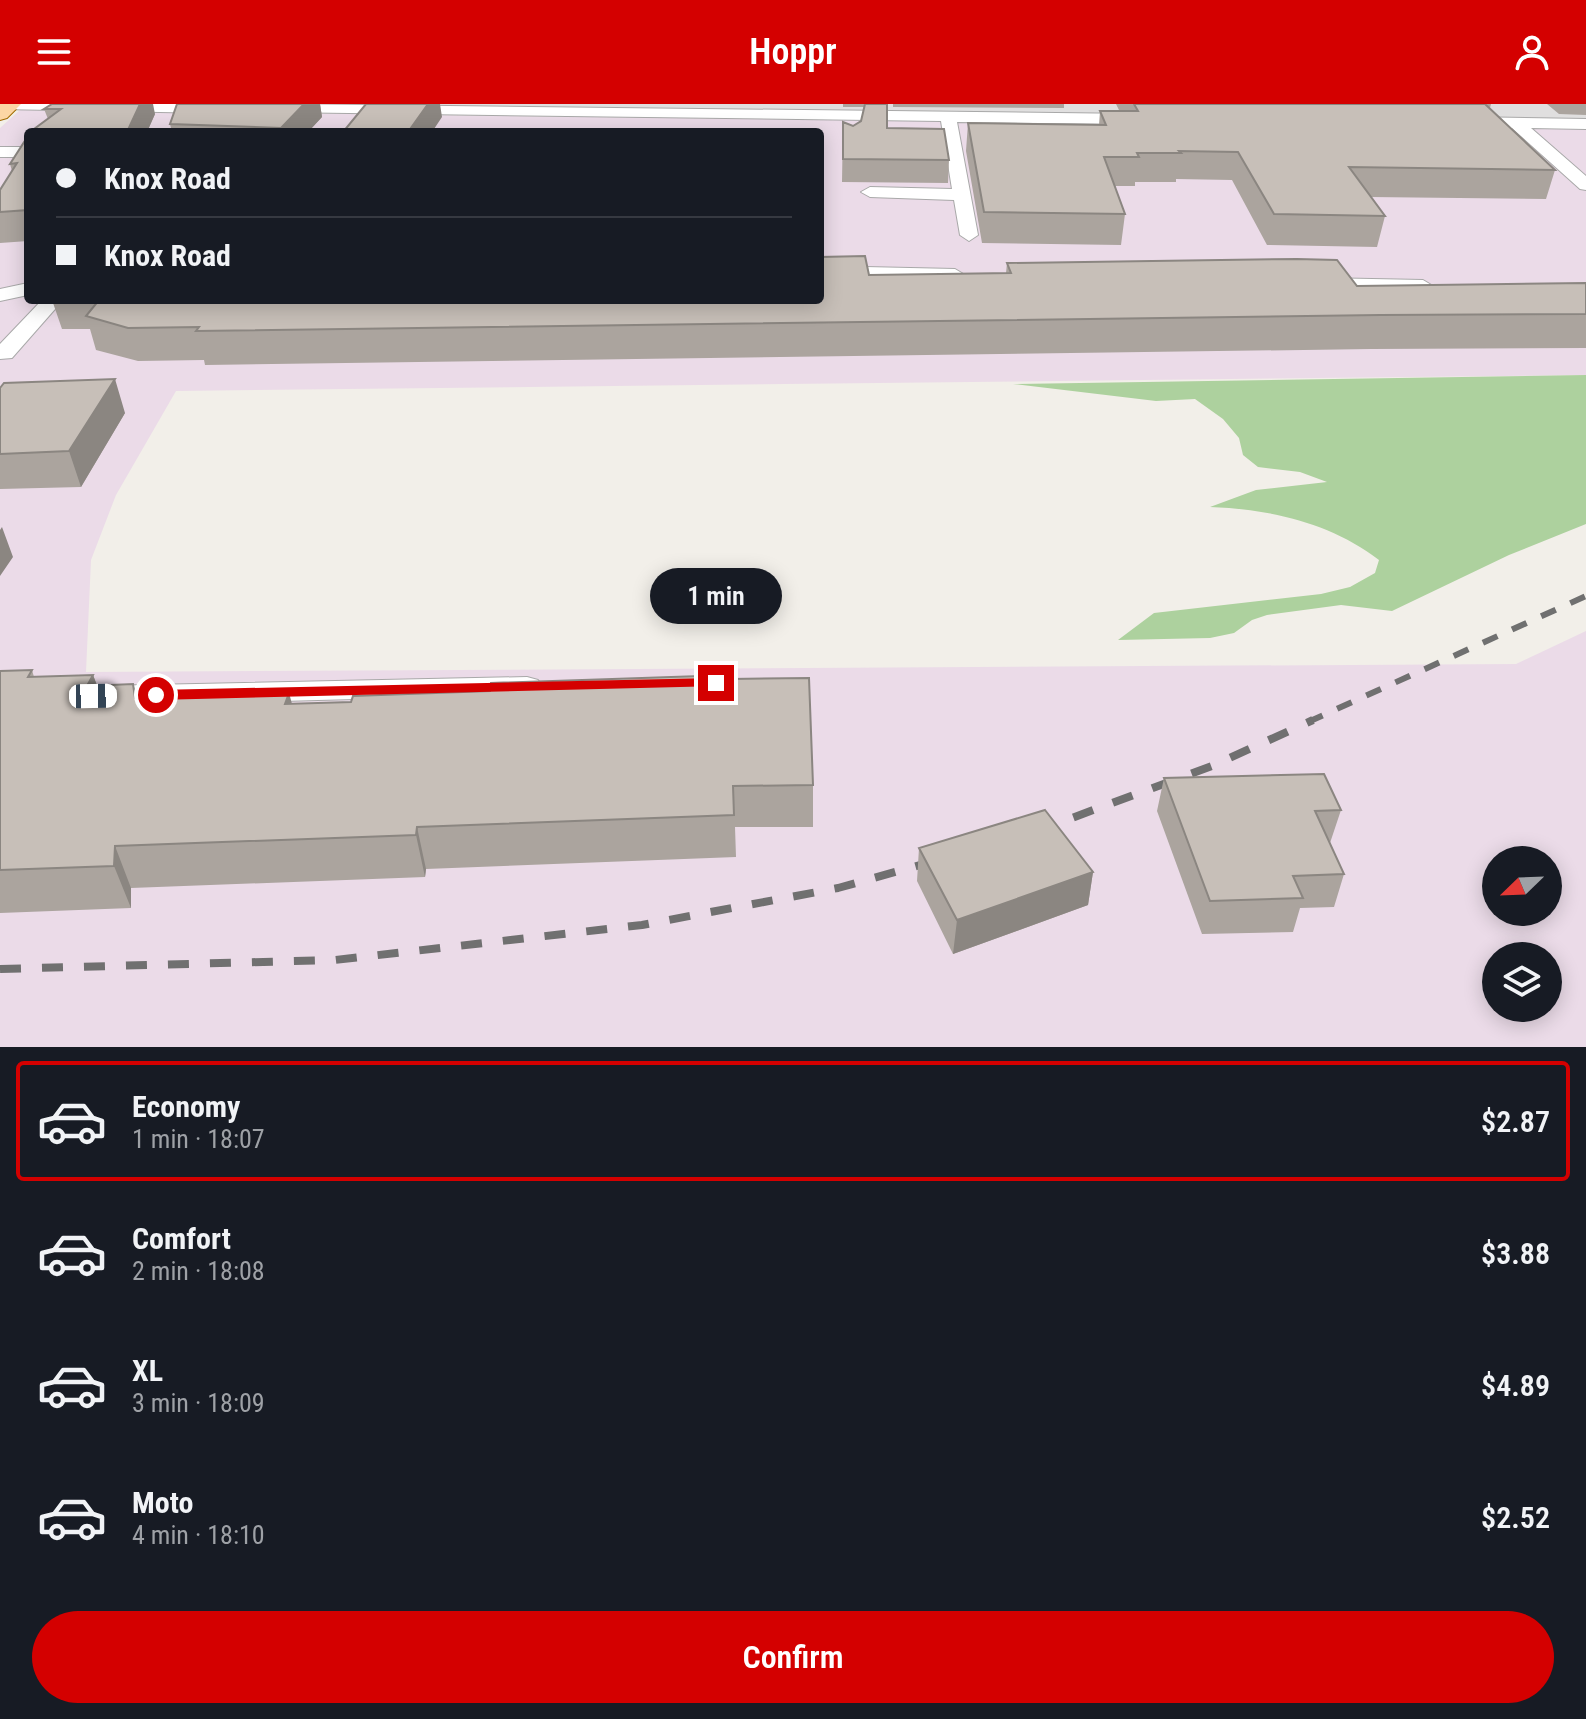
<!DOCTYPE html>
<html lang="en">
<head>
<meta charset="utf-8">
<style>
  :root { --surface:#171b24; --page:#20242c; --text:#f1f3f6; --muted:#9ea1a6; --line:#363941; --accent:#d40000 }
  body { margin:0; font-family:"Roboto Condensed",sans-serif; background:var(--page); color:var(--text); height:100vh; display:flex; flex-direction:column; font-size:30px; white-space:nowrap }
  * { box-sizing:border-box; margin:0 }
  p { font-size:26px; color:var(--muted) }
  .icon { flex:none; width:44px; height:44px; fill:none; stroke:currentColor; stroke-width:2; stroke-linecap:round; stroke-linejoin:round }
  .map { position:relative; height:943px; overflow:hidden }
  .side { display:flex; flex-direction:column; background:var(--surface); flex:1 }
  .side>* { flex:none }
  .guide { position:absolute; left:24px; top:24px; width:800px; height:176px; border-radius:8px; box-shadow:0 4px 20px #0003; display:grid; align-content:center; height:176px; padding:0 32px; background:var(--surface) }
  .needle { width:52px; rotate:247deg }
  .controls { position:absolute; left:1482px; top:742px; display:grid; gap:16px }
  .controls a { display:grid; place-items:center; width:80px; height:80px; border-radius:50%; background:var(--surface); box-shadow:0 4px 20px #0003; font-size:40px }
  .end { position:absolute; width:36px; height:36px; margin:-18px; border:10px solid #d40000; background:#fff; box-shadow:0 0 0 4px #fff }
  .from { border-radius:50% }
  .bubble { position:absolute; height:56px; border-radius:28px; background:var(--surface); box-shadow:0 4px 20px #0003; font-size:26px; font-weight:600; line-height:56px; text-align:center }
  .car { position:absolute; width:24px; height:48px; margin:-24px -12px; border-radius:10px; box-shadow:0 0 6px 2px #0007; background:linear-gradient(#fff 24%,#345 0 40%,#fff 0 76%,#345 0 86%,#fff 0) }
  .guide b { display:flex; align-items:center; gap:28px; height:76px; font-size:30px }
  .guide b+b { border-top:2px solid var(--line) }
  .guide i { width:20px; height:20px; background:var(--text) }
  ul { padding:14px 0 0; list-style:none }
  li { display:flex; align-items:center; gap:24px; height:120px; margin:0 16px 12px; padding:0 16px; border:4px solid transparent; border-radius:8px }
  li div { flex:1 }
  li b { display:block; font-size:30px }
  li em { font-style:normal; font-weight:600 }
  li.active { border-color:var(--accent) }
  li>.icon { width:72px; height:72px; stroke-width:1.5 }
  .action { display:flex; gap:16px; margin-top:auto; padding:16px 32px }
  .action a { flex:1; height:92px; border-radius:48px; background:var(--accent); color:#fff; font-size:32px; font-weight:600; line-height:92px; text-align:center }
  header { display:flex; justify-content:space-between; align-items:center; height:104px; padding:0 32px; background:var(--accent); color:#fff; font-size:36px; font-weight:600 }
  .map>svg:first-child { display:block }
</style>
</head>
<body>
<header><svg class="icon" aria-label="menu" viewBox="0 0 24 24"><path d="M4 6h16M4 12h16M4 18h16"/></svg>Hoppr<svg class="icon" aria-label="person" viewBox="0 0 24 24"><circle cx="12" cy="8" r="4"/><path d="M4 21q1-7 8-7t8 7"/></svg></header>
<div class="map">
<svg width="1586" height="943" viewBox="0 0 1586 943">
  <rect width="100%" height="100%" fill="#f2efe9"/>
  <!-- residential -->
  <path fill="#e0dfdf" d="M306,0H1586V25L298,9Z"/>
  <!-- industrial -->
  <path fill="#ebdbe8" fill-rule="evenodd" d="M20,6L1586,25V271L176,287L116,391L91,456L86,568L1516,560L1586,527V943H0V24ZM28,28H820V196H28ZM1496,756H1548V808H1496ZM1496,852H1548V904H1496Z"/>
  <!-- forest -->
  <path fill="#add19e" d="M1586,271V420L1509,451L1392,507L1341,501L1267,511L1252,516L1234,529L1210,534L1118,536L1154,509L1321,490L1350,483L1375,469L1379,456C1331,419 1270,405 1210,403L1256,386L1327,378L1300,368L1258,363L1243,351L1239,334L1223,315L1195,295L1156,297L1013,280Z"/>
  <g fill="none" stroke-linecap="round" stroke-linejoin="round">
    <!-- minor casing -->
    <g stroke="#a9a9a9" stroke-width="2">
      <path id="minor" d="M0,0H216L221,4L213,9L0,5Z
        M283,0L1137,10L1145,15L1137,20L957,18L978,131L969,137L960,131L954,96L870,93L861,88L870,83L952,85L941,17L277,8L275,5Z
        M1467,13L1586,15V25L1531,24L1586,72V86L1580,85L1512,24L1461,21L1459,18Z
        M0,43H28V53H0Z
        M820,162L955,165L965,171L955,177L820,174Z
        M1321,174L1423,176L1433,182L1423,188L1314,184L1311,180L1314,176Z
        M28,179V191L0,197V185Z
        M42,196H63L12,254L0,255V240Z
        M527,573L538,576L542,583L538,590L101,602L90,599L85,592L90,585L101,582Z"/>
    </g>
    <!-- major casing -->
    <g stroke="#a06b00" stroke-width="2">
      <path id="major" d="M0,0H21L7,14L0,16Z"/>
    </g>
    <!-- minor -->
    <use href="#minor" fill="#fff" fill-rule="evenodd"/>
    <!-- major -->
    <use href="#major" fill="#fcd6a4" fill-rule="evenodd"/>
    <!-- rail-far1 -->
    <path stroke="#707070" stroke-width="6" stroke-dasharray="16 16" stroke-linecap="butt" d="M1308,618L1586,492"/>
    <!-- rail -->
    <path stroke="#707070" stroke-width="8" stroke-dasharray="21 21" stroke-linecap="butt" d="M1034,728L1212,662L1313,616
      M0,865L335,856L642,821L838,784L938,756"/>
  </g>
  <!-- wall -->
  <path fill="#aba49e" d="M177,0H320L322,13L308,28H172L170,20Z
    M843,0H887V24L949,56L948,79L842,78L843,18L853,22L861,17L864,3H843Z
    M893,0H1064V4L893,3Z
    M1116,0H1491L1490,4L1555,66L1546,95L1370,93L1385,112L1377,143L1267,141L1232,76L1176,75V78H1135V82H1115L1125,110L1121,141L982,139L966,47L968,19L1099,21L1100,7H1129L1119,6Z
    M1547,0H1586V11L1559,10Z
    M44,5L155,10L147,28H30L48,15Z
    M28,32V137L0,139V86L12,67L10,60Z
    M1007,159L1357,182L1586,179V244L1371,245L205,261L204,256L138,257L96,246L90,225H62L52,196H820L869,171L1006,169Z
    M0,284L125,309L81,383L0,385Z
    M32,566L34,573L93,571L97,581L133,580L138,594L292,600L351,598L490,587L730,575L813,681V723H735L736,753L426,765L425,773L131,784V804L0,809V567Z
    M1164,674L1341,706L1330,739L1344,770L1334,803L1300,804L1293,828L1202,830L1157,707Z
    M919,744L1093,768L1088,801L953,850L917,777Z"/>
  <!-- shaded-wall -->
  <path fill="#8b8681" d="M140,0H153L155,10L147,28H127Z
    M304,0H320L322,13L308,28H282L281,24Z
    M428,0H440L442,13L432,28H408Z
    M115,275L125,309L81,383L69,347Z
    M2,423L13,453L0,472V426Z
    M93,571L108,611L87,582Z
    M289,589L300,629L285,600Z
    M417,723L426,765L425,773L416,731Z
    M115,742L131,784V804L114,762Z
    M1093,768L1088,801L953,850L957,816Z"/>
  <!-- building -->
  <path fill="#c7bfb8" stroke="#8b8681" stroke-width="2" d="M52,0H140L127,28H30L61,5H44Z
    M177,0H304L281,24L170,20Z
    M366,0H428L408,28H343Z
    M865,0H887V24L944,25L949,56L843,55V18L853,22L861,17Z
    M1134,0H1485L1555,66L1349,63L1385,112L1274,110L1238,48L1179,47L1181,49H1137L1139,53H1104L1125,110L984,108L968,19L1106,21L1100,7H1138Z
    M28,32V106L0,108V86L17,59L10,60Z
    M865,152L869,171L1011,169L1007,159L1297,155L1337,156L1357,182L1586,179V210L1380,211L196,227L199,223L128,224L86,212L99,196H820V153Z
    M115,275L69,347L0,350V284L4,279Z
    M32,566L28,573L93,571L87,582L133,580L135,594L289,589L285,600L351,598L353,592L490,587L491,579L730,571V575L809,574L813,681L733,682L734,711L417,723L416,731L115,742L114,762L0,766V567Z
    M1324,670L1341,706L1315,707L1344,770L1293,772L1303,794L1210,797L1164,674Z
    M1045,706L1093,768L957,816L919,744Z"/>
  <!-- route -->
  <path fill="#d40000" d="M716,574L721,575V582L156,596L148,591L156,586Z"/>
</svg>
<div class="controls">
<a><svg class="needle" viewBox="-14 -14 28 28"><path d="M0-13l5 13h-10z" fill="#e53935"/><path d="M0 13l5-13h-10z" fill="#9ea1a6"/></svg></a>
<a><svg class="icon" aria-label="layers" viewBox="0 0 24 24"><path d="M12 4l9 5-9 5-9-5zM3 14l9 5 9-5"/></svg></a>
</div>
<i class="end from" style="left:156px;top:591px"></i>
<i class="end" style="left:716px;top:579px"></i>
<div class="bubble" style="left:650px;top:464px;width:132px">1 min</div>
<i class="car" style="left:93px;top:592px;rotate:89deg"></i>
<div class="guide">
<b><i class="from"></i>Knox Road</b>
<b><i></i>Knox Road</b>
</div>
</div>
<section class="side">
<ul>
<li class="active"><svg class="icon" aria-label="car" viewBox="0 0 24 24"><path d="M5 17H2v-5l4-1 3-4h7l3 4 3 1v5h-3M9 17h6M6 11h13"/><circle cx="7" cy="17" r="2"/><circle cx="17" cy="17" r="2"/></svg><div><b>Economy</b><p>1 min · 18:07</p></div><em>$2.87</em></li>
<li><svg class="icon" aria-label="car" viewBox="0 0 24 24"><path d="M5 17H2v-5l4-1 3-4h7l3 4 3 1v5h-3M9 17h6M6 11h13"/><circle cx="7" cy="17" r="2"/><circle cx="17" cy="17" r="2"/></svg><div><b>Comfort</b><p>2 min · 18:08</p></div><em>$3.88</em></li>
<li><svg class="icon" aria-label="car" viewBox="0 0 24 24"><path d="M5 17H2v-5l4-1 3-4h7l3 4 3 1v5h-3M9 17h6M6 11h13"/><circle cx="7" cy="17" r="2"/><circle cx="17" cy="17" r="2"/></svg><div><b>XL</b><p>3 min · 18:09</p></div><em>$4.89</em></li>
<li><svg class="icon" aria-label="car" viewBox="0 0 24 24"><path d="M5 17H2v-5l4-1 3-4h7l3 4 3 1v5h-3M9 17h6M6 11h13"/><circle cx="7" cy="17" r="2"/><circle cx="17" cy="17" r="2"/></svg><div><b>Moto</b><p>4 min · 18:10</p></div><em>$2.52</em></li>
</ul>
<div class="action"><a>Confirm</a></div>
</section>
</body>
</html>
